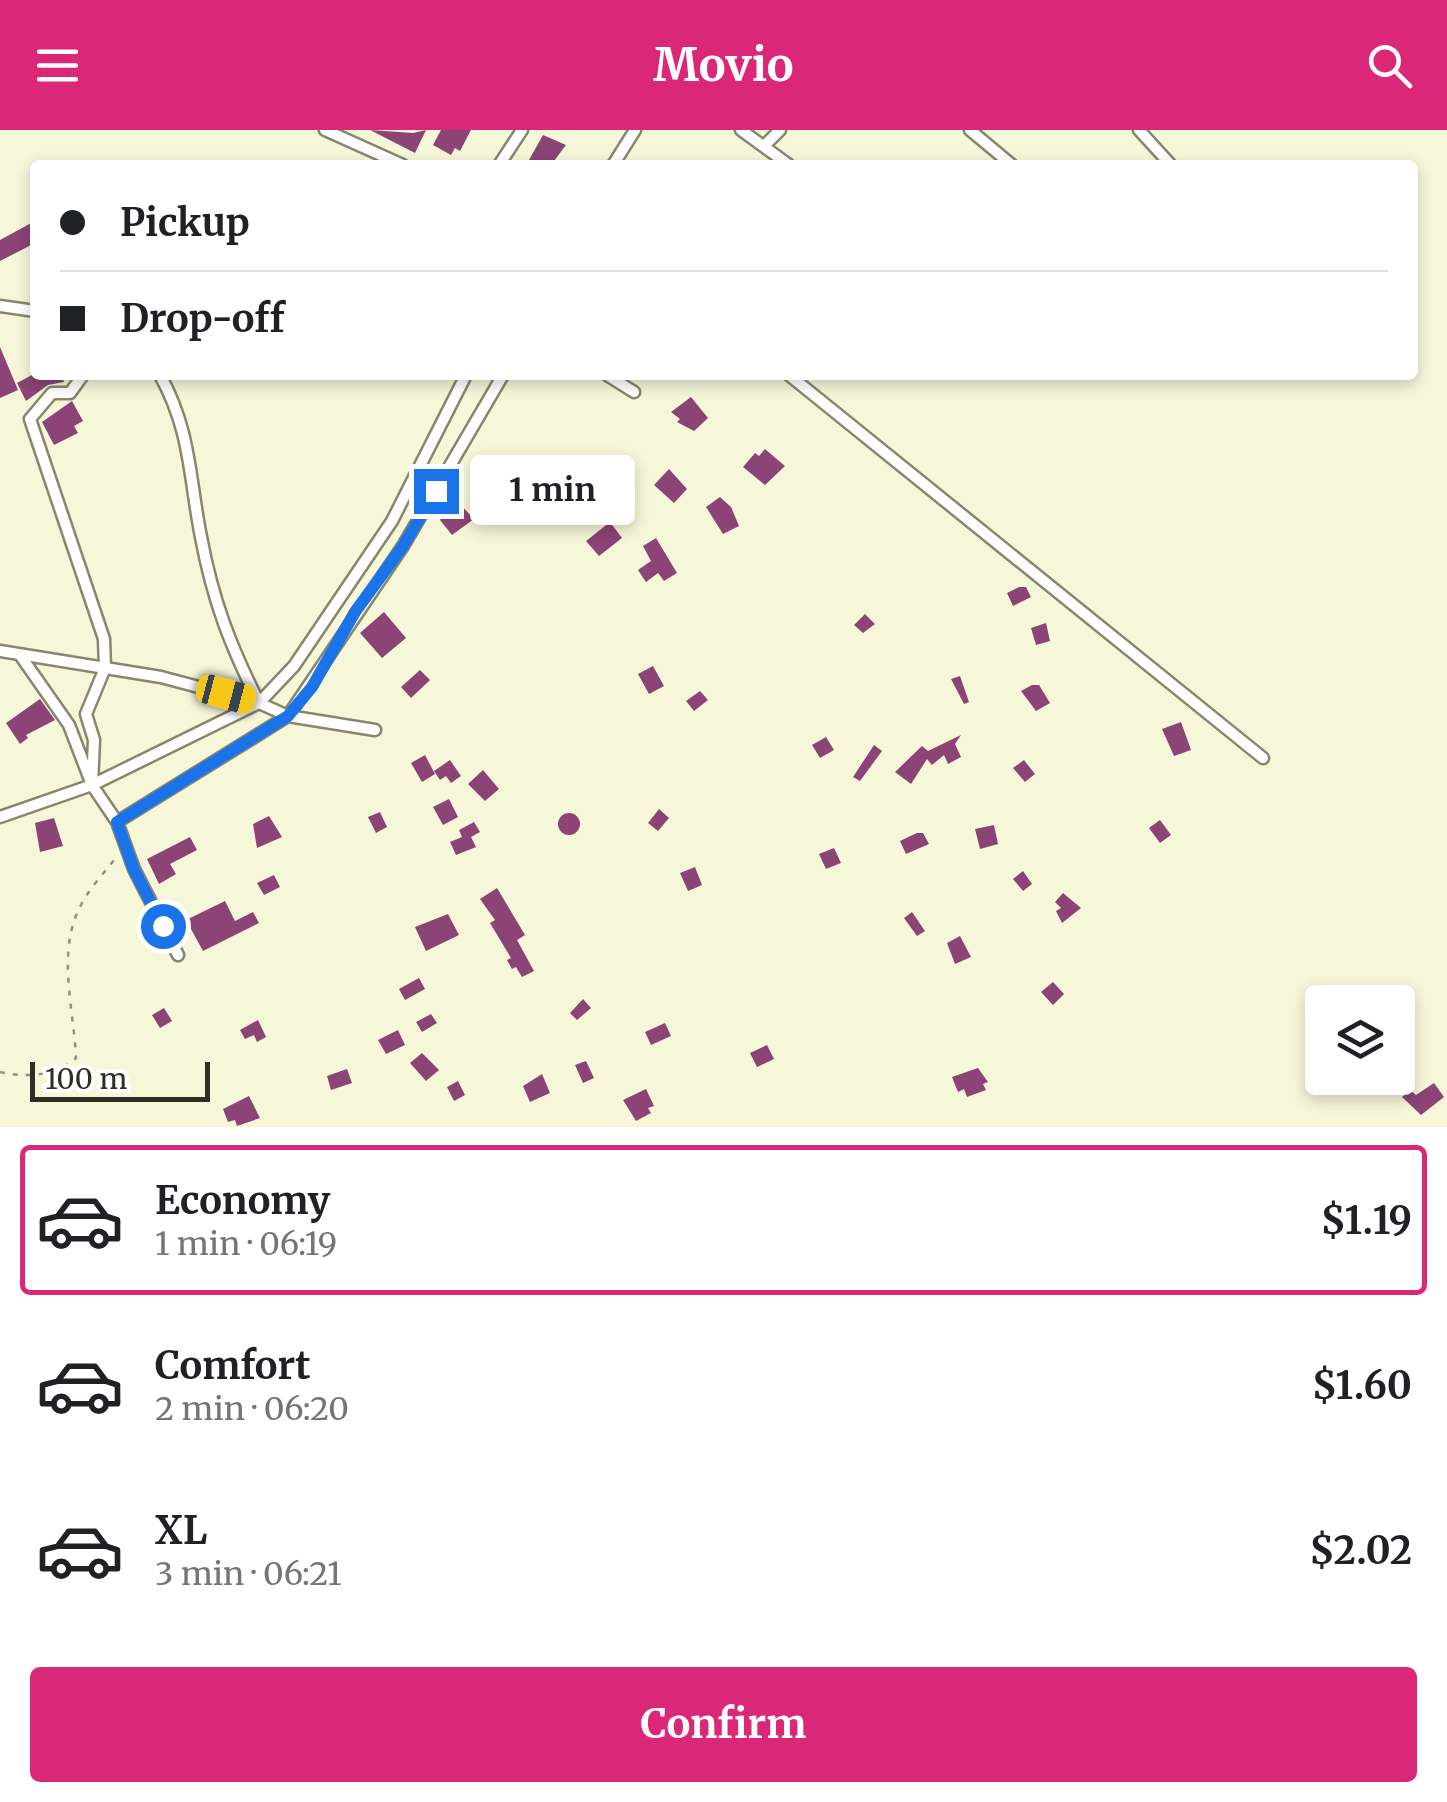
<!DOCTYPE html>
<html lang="en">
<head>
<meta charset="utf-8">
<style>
  :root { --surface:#fff; --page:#f2f2f2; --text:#202124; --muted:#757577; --line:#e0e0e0; --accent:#db2777 }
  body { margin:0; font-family:Merriweather,serif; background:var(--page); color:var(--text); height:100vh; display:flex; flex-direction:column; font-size:38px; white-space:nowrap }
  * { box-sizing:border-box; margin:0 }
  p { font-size:32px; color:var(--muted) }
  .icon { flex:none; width:55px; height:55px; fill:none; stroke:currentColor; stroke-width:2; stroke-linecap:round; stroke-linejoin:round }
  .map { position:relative; height:997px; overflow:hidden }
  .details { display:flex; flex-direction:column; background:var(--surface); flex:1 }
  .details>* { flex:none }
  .banner { position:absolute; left:30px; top:30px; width:1388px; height:220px; border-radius:10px; box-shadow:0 5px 15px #0003; display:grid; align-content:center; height:220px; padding:0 30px; background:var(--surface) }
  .buttons { position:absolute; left:1305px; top:855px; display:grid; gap:20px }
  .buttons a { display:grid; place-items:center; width:110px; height:110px; border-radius:10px; background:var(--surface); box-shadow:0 5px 15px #0003; font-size:50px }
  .scale { position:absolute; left:30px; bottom:25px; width:180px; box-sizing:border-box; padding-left:10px; border:5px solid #2e2e23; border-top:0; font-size:28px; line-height:35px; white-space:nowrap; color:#2e2e23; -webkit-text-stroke:8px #fff; paint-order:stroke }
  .end { position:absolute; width:45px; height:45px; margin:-22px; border:12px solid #1a73e8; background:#fff; box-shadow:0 0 0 5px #fff }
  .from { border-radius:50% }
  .bubble { position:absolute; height:70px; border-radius:10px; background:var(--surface); box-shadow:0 5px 15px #0003; font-size:32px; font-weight:700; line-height:70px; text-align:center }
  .car { position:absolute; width:30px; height:60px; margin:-30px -15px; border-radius:12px; box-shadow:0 0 8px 2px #0007; background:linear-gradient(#f5c518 24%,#345 0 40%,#f5c518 0 76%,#345 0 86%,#f5c518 0) }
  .banner b { display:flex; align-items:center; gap:35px; height:95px; font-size:38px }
  .banner b+b { border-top:2px solid var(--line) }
  .banner i { width:25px; height:25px; background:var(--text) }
  ul { padding:18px 0 0; list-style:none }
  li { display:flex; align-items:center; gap:30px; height:150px; margin:0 20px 15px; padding:0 10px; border:5px solid transparent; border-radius:10px }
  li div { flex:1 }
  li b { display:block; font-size:38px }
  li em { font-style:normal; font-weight:700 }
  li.on { border-color:var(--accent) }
  li>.icon { width:90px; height:90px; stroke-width:1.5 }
  .primary-button { display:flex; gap:20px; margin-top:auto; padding:20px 30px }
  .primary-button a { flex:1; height:115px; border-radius:10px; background:var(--accent); color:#fff; font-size:40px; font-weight:700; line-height:115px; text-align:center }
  header { display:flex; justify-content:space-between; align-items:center; height:130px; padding:0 30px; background:var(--accent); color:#fff; font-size:45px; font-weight:700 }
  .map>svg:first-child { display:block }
</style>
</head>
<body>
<header><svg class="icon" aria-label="menu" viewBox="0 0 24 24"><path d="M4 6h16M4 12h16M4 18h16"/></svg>Movio<svg class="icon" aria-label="search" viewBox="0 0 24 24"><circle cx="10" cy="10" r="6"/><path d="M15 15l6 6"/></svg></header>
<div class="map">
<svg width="1447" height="997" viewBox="0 0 1447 997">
  <rect width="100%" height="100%" fill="#f6f6d9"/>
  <!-- building -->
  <path fill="#8c4376" d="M370,0L413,3L426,0L415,23Z
    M441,0H471L460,21L455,18L451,25L433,15Z
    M543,5L566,15L551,35L529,30Z
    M35,91V113L0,131V110Z
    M0,217L18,260L0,268Z
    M32,245H61L64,252L48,255L26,271L17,253Z
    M691,267L708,288L694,301L677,292L680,289L671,282Z
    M72,271L83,291L74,296L78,303L54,315L42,292Z
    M765,319L785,336L765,355L743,337L755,323L759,326Z
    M669,339L687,359L674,373L654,355Z
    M506,348L518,364L493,383L481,367Z
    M720,367L731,377L739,396L723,404L706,377Z
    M457,371L474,389L452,405L440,390Z
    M610,392L622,408L599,426L586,411Z
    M656,408L677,443L664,451L658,443L646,452L638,440L651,431L643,416Z
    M1019,457H1026L1031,467L1013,476L1007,463Z
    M384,482L406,508L382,528L360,503Z
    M865,484L875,494L863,503L854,495Z
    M1046,493L1050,511L1036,515L1031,498Z
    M653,536L664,556L649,564L638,544Z
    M420,540L430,550L411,568L401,557Z
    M960,546L969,572L964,574L951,549Z
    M1032,555H1039L1050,573L1036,581L1021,561Z
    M700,561L708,570L694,581L686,571Z
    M40,569L55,590L26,605L28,608L20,614L6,593Z
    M1181,592L1191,620L1174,626L1162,599Z
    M961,605L955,614L961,627L948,634L944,625L932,635L927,629L911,654L895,642L922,616L928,621Z
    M826,607L834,620L820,628L812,615Z
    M874,615L882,621L860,651L853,647Z
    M425,625L435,644L422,652L411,633Z
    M450,630L461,646L451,653L446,646L440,650L434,641Z
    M1024,630L1035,644L1025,652L1013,638Z
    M483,640L499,659L485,671L468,654Z
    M449,669L458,687L443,695L433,677Z
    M659,679L669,688L658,701L648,693Z
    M380,682L387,697L376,703L368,687Z
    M558 694a11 11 0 1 1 22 0a11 11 0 1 1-22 0Z
    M269,686L282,707L257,718L253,694Z
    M54,688L63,716L40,722L35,693Z
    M1160,690L1171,705L1160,713L1149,698Z
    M474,692L480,702L471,707L476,717L456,725L450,712L462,707L459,700Z
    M994,695L998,714L980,719L975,699Z
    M917,703H923L929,714L906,724L900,711Z
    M190,707L197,720L170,734L176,744L159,754L147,729Z
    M834,718L841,733L826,739L819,724Z
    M695,737L702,755L688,761L680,743Z
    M1023,741L1032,754L1023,761L1013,749Z
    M274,745L280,757L264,765L257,753Z
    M497,758L525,805L517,810L534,841L522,847L516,837L512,839L507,830L511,828L490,793L495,790L480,769Z
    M1063,763L1081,778L1062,793L1056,781L1061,778L1055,772Z
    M225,771L235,791L253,782L259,793L203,821L186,790Z
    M912,782L925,801L917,806L904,788Z
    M448,784L459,805L426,821L415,797Z
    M960,806L971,827L955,834L947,813Z
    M419,848L425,859L405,870L399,859Z
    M1053,852L1064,864L1053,875L1041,862Z
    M583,869L591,878L577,890L570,883Z
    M164,878L172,891L160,898L152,885Z
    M431,884L437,893L422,902L416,892Z
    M258,890L266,907L257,912L254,905L245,909L240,900Z
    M665,893L671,906L651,915L645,902Z
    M398,900L405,915L386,924L378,910Z
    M767,915L774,929L757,937L750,923Z
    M422,923L439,940L426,951L410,933Z
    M586,931L594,948L583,953L575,935Z
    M978,938L988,952L983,954L986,960L967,967L964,959L958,962L952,947Z
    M347,939L352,953L331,960L327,946Z
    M542,944L550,963L530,972L523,956Z
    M458,951L465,965L454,971L447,957Z
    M1434,953L1444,967L1421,985L1402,967L1410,960L1416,965Z
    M646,959L654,976L648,978L651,983L636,991L623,970Z
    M249,966L260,988L237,996L235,990L228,992L223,979Z"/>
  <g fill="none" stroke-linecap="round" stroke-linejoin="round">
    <!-- street casing -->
    <g stroke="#88876d" stroke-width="15">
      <path id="street" d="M325,0L403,35
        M741,0L789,35
        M970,0L1012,35
        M1139,0L1171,35
        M764,16L780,0
        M499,35L522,0
        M613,35L635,0
        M0,176L35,181
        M83,245L70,263H52L30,289L104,509L105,538L86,584L94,610L92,655
        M160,245C191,301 189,347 201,407C213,471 230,515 259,573
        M607,245L634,262
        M789,245L1263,628
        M0,521L161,547L259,573L288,586L375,600
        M20,525L69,595L92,655L117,692L134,739L178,825
        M0,687L92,655L259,573L294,536L392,391L466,245
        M117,692L288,586L403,416L503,245"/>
    </g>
    <!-- path -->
    <path stroke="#91917d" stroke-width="2.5" stroke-dasharray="5 8" stroke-linecap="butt" d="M0,942C23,948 58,946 76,928C74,879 56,821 81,775C90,757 106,741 118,725"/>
    <!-- street -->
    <use href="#street" stroke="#fff" stroke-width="10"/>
  </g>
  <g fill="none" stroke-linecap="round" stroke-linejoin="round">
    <!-- route -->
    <path stroke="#1a73e8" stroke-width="12" d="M163,796L134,740L117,692L288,586L312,557L355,482L403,416L436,361"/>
  </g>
</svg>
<div class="buttons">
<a><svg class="icon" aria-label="layers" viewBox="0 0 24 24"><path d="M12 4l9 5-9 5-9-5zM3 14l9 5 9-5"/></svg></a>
</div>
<div class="scale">100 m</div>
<i class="end from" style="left:163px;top:796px"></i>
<i class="end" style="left:436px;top:361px"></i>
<div class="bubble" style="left:470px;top:325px;width:165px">1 min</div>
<i class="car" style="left:226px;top:564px;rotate:105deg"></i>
<div class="banner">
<b><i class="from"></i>Pickup</b>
<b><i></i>Drop-off</b>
</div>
</div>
<section class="details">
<ul>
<li class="on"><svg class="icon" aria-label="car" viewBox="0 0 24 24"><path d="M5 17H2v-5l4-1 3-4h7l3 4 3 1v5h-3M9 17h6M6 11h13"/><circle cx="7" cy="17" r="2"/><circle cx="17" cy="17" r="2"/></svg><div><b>Economy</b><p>1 min · 06:19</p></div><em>$1.19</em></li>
<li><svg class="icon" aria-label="car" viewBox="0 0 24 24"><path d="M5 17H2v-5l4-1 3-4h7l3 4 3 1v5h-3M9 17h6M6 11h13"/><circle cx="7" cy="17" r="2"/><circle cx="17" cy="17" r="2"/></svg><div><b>Comfort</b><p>2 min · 06:20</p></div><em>$1.60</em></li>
<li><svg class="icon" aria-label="car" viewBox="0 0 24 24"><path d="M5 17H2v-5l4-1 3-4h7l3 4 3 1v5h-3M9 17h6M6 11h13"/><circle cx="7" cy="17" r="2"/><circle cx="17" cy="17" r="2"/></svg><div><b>XL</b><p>3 min · 06:21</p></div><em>$2.02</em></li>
</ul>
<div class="primary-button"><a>Confirm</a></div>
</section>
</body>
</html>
